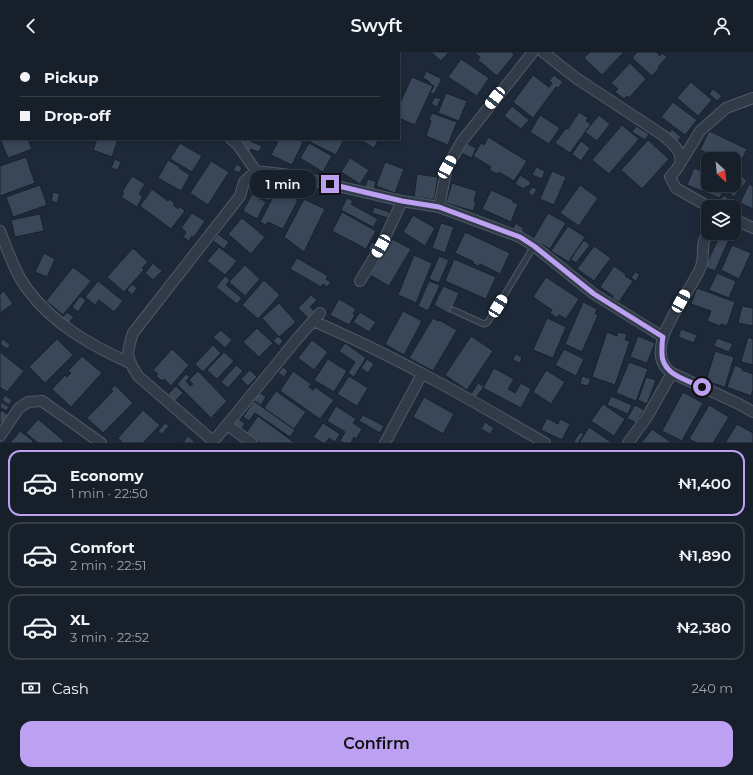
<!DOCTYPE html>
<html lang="en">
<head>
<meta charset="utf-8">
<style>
  :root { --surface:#161f2a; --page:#1f2732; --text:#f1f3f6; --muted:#9ea2a8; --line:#353d47; --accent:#bca0f2 }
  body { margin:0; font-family:Montserrat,sans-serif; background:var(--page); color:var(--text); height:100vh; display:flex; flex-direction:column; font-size:15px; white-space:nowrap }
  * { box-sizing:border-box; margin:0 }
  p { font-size:13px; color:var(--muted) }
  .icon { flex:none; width:22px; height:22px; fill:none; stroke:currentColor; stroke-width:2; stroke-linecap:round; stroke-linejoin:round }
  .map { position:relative; height:391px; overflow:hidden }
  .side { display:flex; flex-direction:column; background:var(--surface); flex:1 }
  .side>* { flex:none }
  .guide { position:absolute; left:0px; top:0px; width:400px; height:88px; box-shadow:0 2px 6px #0003,0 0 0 1px var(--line); display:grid; align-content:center; height:88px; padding:0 20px; background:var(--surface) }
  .needle { width:26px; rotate:153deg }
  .buttons { position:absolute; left:701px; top:100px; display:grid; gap:8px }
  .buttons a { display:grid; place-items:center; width:40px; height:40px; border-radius:8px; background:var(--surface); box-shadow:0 2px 6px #0003,0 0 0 1px var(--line); font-size:20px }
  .end { position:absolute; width:18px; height:18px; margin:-9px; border:5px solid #bca0f2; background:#111; box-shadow:0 0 0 2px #111 }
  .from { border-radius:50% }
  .bubble { position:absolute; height:28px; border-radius:12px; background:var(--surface); box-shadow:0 2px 6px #0003,0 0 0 1px var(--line); font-size:13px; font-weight:600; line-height:28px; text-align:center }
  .car { position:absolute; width:12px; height:24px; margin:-12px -6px; border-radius:5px; box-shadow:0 0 3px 1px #0007; background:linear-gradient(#fff 24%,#345 0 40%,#fff 0 76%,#345 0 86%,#fff 0) }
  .guide b { display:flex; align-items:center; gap:14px; height:38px; font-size:15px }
  .guide b+b { border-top:1px solid var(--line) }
  .guide i { width:10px; height:10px; background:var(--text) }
  ul { padding:7px 0 0; list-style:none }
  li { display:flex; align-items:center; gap:12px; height:66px; margin:0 8px 6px; padding:0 12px; border:2px solid var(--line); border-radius:12px }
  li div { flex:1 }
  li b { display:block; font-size:15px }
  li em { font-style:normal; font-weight:600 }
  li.current { border-color:var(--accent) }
  li>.icon { width:36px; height:36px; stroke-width:1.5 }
  .pay { display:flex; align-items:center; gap:10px; height:44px; padding:0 20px; font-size:15px }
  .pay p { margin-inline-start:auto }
  .button { display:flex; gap:8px; margin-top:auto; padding:8px 20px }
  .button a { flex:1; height:46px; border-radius:12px; background:var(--accent); color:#111; font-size:16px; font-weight:600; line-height:46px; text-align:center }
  header { display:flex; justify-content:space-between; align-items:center; height:52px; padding:0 20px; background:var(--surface); font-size:18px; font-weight:600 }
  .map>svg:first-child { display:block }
</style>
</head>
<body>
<header><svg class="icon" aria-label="back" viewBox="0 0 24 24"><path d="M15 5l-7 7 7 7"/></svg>Swyft<svg class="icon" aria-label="person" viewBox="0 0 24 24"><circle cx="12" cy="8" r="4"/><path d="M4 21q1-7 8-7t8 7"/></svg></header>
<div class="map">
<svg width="753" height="391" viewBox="0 0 753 391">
  <rect width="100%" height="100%" fill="#1d2938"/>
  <!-- building -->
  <path fill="#394759" stroke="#19222e" d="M431,0H449L441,9Z
    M474,0H511L514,3L497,24L478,8L480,5Z
    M590,0H624L602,23L584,6Z
    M637,0H656L660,4L662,1L667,5L658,15L659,16L652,24L632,6Z
    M461,7L489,26L477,44L448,25Z
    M630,11L646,27L629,46L627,44L624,47L615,40L618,37L611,31Z
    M426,19L442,27L434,42L430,41L434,34L429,31L430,30L423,26Z
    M533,23L549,35L552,31L549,29L554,23L563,30L558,36L556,35L533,66L513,50Z
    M412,25L433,34L415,73L399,66V53Z
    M691,30L712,48L698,64L677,46Z
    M713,37L722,44L717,49L709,42Z
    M446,41L467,49L459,69L438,61Z
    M435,45L441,47L437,55L431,52Z
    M673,50L697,68L685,83L661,65Z
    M512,54L529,68L521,77L504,64Z
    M579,60L588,66L586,69L591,72L570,101L555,91L566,76L568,77Z
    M432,61L457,70L448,93L426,84L431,69L429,68Z
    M540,63L560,76L549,92L530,80Z
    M599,63L610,72L597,89L585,80Z
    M622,73L639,87L609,122L592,108Z
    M636,74L649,82L645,88L632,80Z
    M672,77L681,85L676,91L667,83Z
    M709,79L747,97L738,116L734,114V107H719L700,98Z
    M488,85L527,109L514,129L499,120L497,122L489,118L491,115L473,104L481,91L484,93Z
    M7,87H28L32,97L8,106L1,89Z
    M97,87H118L112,105L93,98Z
    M242,87H246L262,94L259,100L251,97L249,100L244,97L246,94L240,92Z
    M279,87H297L303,90L292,113L271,103Z
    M311,87H340L343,89L336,103L310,90Z
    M359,87H379L374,96Z
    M648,88L669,107L642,137L621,118Z
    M581,89L590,96L581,109L572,102Z
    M180,91L202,104L192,120L170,107Z
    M309,91L332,104L323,120L300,106Z
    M466,91L476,96L472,106L461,101Z
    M26,105L35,131L0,144V114Z
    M350,106L369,118L360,132L341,120Z
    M115,107L121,110L118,118L111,116Z
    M168,108L180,115L179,116L190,123L181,139L158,126Z
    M211,109L229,120L208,153L190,141Z
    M385,110L404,117L395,141L376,134Z
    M704,110L708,112V133H729L727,137L724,136L720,146L687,133L694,116L701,119Z
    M237,112L242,116L239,121L233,118Z
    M536,115L545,119L542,127L532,123Z
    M552,119L566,125L554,153L540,147Z
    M417,122L438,125L434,148L414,145Z
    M520,123L531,130L528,135L526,134L524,137L515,132Z
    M741,123L747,129L734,145L727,139L732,133H734V131Z
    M132,124L145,132L139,142L143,144L137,155L121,145L124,141L122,140Z
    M262,126L276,133L268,149L254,141Z
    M368,127L376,130L374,138L365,135Z
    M298,129L304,131L301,142L295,140Z
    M452,131L477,139L474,149L476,150L473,159L446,151Z
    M749,132L753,134V157L740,151Z
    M40,133L47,153L13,165L6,145Z
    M580,133L598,146L579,174L560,161Z
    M532,135L537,137L533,144L528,141Z
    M152,137L168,149L169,147L175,151L173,153L178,157L179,154L185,159L171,177L140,154Z
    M277,137L298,148L283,177L268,170L266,173L260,170Z
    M491,138L513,148V150L518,152L511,170L482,157Z
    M53,140L60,142L57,151L51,149Z
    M252,142L266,150L257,167L243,159Z
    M725,143L729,149L724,153L720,147Z
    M347,146L353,149L351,152L378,167L373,175L341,158Z
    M304,147L325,157L304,200L284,185Z
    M374,155L390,160L388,166L372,161Z
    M342,160L376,179L366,197L332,179Z
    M192,161L205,169L194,185L192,184L189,189L183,185L186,180L181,176Z
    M548,161L566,171L550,197L533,187Z
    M40,162L44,179L15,185L11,168Z
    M413,163L435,176L425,194L403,180Z
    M242,166L265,185L251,202L228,182Z
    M441,171L454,175L445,201L432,196Z
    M516,171L524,177L521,181L513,176Z
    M568,174L585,185L569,210L551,199Z
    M465,180L510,201L500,222L480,212L479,214L473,212L474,210L455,201Z
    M721,181H732L715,219L705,215Z
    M218,182L229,190L224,197L213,189Z
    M392,187L411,197L389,234L370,223Z
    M584,188L590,193L576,211L570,207Z
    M372,190L377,192L372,200L368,197Z
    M732,193L751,201L739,227L721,218Z
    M594,194L611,206L594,229L577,217Z
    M219,195L237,209L225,223L207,209Z
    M133,196L148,210L142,216L144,218L124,240L107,225Z
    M44,201L55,207L47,225L35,220Z
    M414,203L432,211L416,251L398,243Z
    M439,204L449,208L439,231L429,227Z
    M297,206L328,224L326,227L331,230L327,235L323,232L321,235L290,217Z
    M454,207L496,225L486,247L445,229Z
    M153,211L162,219L153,228L145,221Z
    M245,213L260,227L245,244L229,230Z
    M614,214L626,222L625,224L633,229L619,250L612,246L613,244L600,235Z
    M73,215L91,229L63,263L46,249Z
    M635,220L640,222L636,229L631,226Z
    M717,221L736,229L729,246L709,238Z
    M225,224L230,228L226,233L242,246L237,252L216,235Z
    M546,225L579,247L566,267L559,263L557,266L550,261L552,258L533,245Z
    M264,228L280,243L258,267L242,253Z
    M98,229L123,249L114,260L99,248L95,253L85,245Z
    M429,229L440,233L428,259L418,254Z
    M132,232L137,236L132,243L127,238Z
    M443,234L459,241L450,262L434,253Z
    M697,236L735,250L727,274L721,272L720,274L707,269L711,259L691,252Z
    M4,239L13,252L0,261V242Z
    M311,243L317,248L310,255L314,259L308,266L298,256Z
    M80,244L86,248L78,260L72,255Z
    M339,247L356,257L353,262L355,263L349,273L330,263Z
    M583,250L597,257L595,262L598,263L582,300L565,292Z
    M279,251L296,270L279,285L262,266Z
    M742,254L753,256V274L738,271Z
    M403,259L422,269L404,303L385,292Z
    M67,260L74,265L69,271L62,266Z
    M360,260L376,270L369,280L353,270Z
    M433,266L438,269L439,268L457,278L433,319L409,306Z
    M547,266L566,275L553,306L533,298Z
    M257,276L273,291L259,305L243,290Z
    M681,277L697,283L694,291L678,285Z
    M221,278L232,288L225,296L213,285Z
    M607,280L617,284L618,280L627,282L625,288L630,289L615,333L592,325Z
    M278,284L283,289L279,294L273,289Z
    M471,284L493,299L467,338L445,323Z
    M638,284L655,291L647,311L630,305Z
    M748,285L753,287V313L741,310Z
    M717,286L733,292L729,300L714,294Z
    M3,287L10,293L7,297L0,292Z
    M57,287L73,303L45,331L29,315Z
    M312,288L328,300L314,318L298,306Z
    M345,291L366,306L354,325L348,321L355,310L339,299Z
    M213,293L221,301L203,320L195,312Z
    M172,297L189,313L171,334L164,327L162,329L156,324L158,322L153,318Z
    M564,297L584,307L576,324L555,313Z
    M715,299L734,305L725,335L706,329Z
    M0,300L24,319L7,340L0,335Z
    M224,300L234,309L217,327L207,318Z
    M515,302L522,305L520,311L513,308Z
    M82,304L102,321L71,355L52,337L65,323L67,325L71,321L68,319Z
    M328,307L347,319L334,340L314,328Z
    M367,307L374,312L368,321L361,316Z
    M629,310L648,317L636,349L616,341Z
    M236,313L243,319L228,336L221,330Z
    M735,313L742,316V318L753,322V338L751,344L727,335Z
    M283,315L288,319L284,325L278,321Z
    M494,316L514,327L508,337L515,341L521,331L531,337L521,356L483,336Z
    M250,318L257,325L248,334L241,327Z
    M546,318L565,330L551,352L533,340Z
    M198,319L227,349L211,366L177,332L186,322L190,325L186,329L190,334L193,332L189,328Z
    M293,319L311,332L309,335L313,338L315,335L334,348L320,367L280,339Z
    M349,324L368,336L357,354L337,342Z
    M582,324L591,327L588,334L580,332Z
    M646,325L656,328L647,352L638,348Z
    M478,331L484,335L476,345L471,342Z
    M115,333L133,351L103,381L87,366L113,339L111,337Z
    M176,334L183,341L175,349L168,342Z
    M276,339L306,360L294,377L264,356Z
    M259,340L266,345L261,353L253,348Z
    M683,340L703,351L682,389L662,379Z
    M5,343L12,348L9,353L2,348Z
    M611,344L632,353L628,362L607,353Z
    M424,345L454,362L443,382L413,365Z
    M254,349L295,378L290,385L255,361L249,369L243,365Z
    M1,350L9,355L6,359L0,355Z
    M603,352L625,367L614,384L591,369Z
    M635,353L644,358L636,371L627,366Z
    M709,353L729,365L713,391H697L689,387Z
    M336,354L356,367L353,371L362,377L356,387L354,385L351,391H344L340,389L345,380L327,369Z
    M2,358L9,364L3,372L0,370V361Z
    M143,358L160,373L143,391H123L118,386Z
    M363,363L384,374L380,381L359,369Z
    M258,364L295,391H260L246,381Z
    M237,366L245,371L242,377L233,373Z
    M547,366L558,372L560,367L570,372L562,388L541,378Z
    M38,367L64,389L62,391H38L26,381Z
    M485,370L494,376L490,382L481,377Z
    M165,371L169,374L162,382L158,379Z
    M323,371L340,382L335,390L329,386L326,391H323L313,385Z
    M737,372L753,381V391H725Z
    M589,375L612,391H579Z
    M652,377L672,391H641Z
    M20,379L33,389L32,391H10Z
    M580,380L584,382L578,391H573Z
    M188,384L196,391H183Z"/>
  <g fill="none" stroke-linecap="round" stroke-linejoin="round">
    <!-- service casing -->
    <g stroke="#4f5867" stroke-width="7">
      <path id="service" d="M453,258L484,272L488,270L534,194"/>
    </g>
    <!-- minor casing -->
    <g stroke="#4f5867" stroke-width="12">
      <path id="minor" d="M543,0L576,26L664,84C672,91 683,100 680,111C679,116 673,121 670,125L676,136L709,155
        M231,87L238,93L256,119
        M680,112L700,79L726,56L753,46
        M439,155L447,115L462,89L533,0
        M734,167L753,176
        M0,179C8,199 15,221 28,238C53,272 92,294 130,311
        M709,181C707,184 705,186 704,189C702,197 704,206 701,214C693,239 637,298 672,321L739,352L753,360
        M360,229L381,194L402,149L439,155L520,185L534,194L594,242L663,285
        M313,269C393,303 470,347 545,391
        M227,373L252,391
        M0,384L19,356L28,350L42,349L101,391
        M213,389L138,324C126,305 126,302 133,281L240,144L244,130L256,119L290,123L402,149
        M212,391L297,287L320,261
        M385,391L422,322
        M628,391L647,365L672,321"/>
    </g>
    <!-- service -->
    <use href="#service" stroke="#313b48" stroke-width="5"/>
    <!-- minor -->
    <use href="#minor" stroke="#313b48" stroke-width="10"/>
  </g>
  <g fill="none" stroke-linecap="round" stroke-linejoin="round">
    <!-- route -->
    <path stroke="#bca0f2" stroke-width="5" d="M330,132L402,149L439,155L520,185L534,194L594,242L663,285C662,289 662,293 662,298C660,322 684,327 702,335"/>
  </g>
</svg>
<div class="buttons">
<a><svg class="needle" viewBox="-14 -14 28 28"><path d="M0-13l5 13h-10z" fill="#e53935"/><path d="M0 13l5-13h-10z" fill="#9ea2a8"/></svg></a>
<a><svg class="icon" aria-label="layers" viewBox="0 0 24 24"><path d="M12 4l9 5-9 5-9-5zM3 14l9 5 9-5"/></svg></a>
</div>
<i class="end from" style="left:702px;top:335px"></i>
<i class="end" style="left:330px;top:132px"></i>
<div class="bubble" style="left:250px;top:118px;width:66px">1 min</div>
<i class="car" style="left:495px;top:46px;rotate:218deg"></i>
<i class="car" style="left:447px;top:115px;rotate:29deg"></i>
<i class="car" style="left:381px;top:194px;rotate:210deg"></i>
<i class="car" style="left:681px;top:249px;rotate:29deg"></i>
<i class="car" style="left:498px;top:254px;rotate:31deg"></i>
<div class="guide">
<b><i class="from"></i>Pickup</b>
<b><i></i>Drop-off</b>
</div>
</div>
<section class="side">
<ul>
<li class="current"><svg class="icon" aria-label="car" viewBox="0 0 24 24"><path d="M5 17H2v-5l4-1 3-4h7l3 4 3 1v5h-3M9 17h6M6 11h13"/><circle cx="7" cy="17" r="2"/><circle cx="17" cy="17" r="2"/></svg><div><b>Economy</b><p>1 min · 22:50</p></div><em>₦1,400</em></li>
<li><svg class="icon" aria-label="car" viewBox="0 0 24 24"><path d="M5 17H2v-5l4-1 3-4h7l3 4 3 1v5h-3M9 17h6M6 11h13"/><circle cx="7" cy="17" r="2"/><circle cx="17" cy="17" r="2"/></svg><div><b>Comfort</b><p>2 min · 22:51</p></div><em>₦1,890</em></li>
<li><svg class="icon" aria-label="car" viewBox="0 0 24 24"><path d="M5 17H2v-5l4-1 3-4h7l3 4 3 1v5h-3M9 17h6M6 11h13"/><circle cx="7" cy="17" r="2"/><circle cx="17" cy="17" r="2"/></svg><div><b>XL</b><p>3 min · 22:52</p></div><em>₦2,380</em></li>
</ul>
<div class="pay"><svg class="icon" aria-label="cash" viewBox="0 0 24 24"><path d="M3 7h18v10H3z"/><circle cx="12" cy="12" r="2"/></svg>Cash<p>240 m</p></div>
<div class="button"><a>Confirm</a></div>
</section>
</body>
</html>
